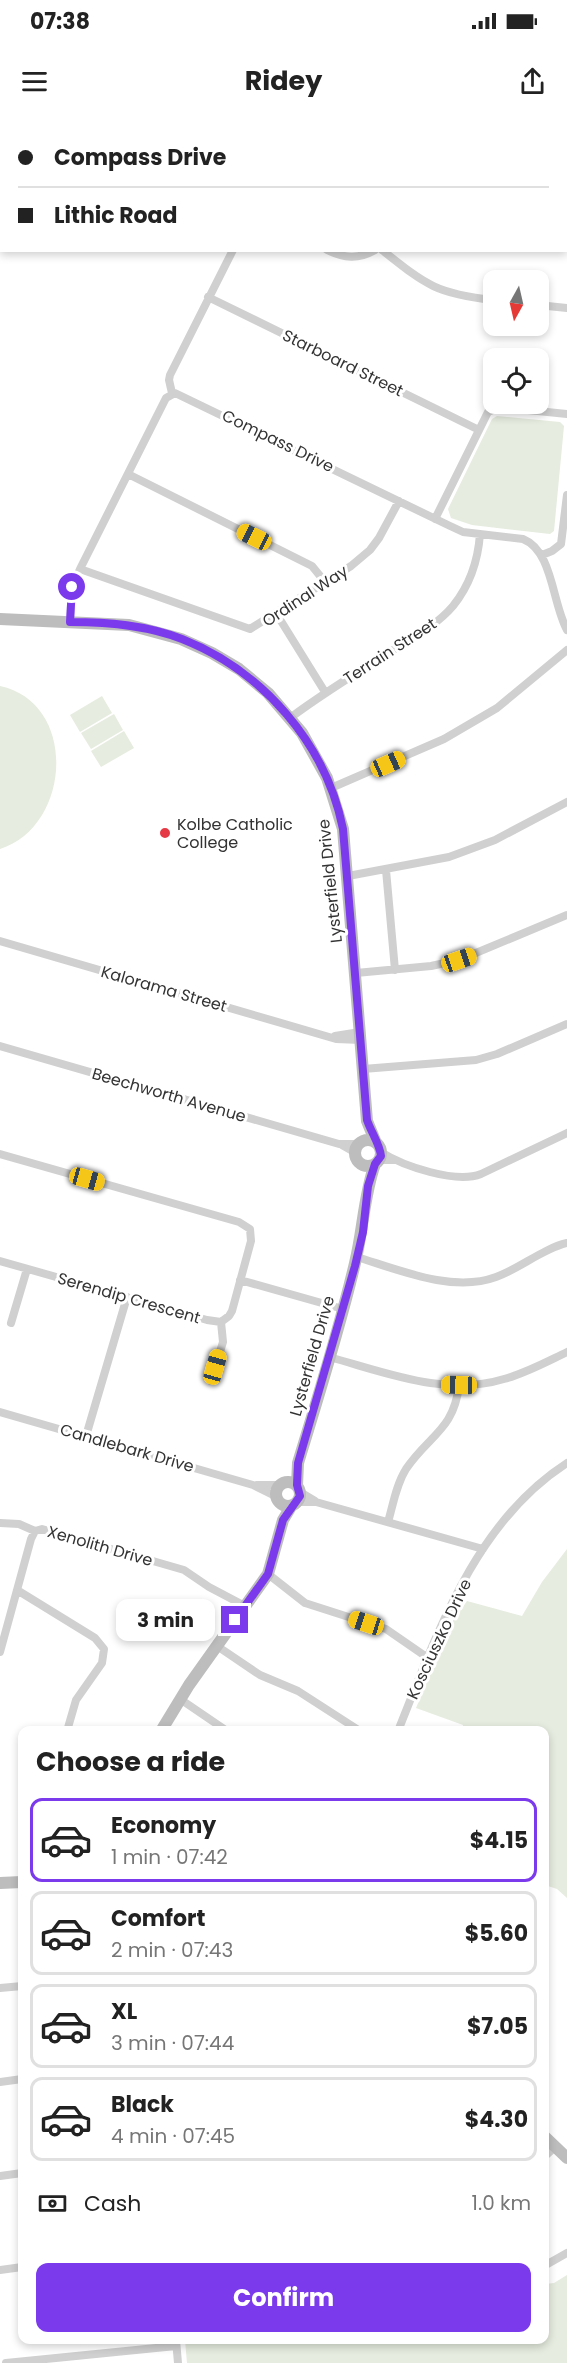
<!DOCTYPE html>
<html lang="en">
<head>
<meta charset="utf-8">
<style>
  :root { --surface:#fff; --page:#f2f2f2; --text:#222; --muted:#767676; --line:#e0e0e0; --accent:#7c3aed }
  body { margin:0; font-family:Poppins,sans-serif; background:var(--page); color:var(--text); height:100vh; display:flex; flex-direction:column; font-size:22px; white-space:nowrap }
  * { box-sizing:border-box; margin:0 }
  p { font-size:20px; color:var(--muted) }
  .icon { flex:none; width:33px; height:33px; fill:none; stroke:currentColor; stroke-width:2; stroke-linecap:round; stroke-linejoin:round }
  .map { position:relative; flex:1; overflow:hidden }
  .side { position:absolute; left:18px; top:1606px; width:531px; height:618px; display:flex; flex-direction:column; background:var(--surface); border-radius:12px; box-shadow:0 3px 9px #0003 }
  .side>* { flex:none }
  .top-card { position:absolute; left:0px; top:0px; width:567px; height:132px; box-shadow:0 3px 9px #0003; display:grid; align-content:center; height:132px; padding:0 18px; background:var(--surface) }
  .needle { width:39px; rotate:188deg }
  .buttons { position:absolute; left:483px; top:150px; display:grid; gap:12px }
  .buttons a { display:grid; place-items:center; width:66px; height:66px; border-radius:12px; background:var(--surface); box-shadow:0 3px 9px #0003; font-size:30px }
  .end { position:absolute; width:27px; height:27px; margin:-14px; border:8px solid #7c3aed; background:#fff; box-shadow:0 0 0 3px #fff }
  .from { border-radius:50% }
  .bubble { position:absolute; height:42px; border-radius:12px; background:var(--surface); box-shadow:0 3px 9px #0003; font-size:20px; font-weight:700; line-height:42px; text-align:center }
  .car { position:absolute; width:18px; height:36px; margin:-18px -9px; border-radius:8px; box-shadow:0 0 4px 2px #0007; background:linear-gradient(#f5c518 24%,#345 0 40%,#f5c518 0 76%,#345 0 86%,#f5c518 0) }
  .top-card b { display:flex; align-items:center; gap:21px; height:57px; font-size:22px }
  .top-card b+b { border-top:2px solid var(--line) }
  .top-card i { width:15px; height:15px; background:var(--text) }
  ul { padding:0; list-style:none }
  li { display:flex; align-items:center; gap:18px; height:84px; margin:0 12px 9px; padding:0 6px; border:3px solid var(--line); border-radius:12px }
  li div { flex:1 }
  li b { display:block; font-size:22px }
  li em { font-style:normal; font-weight:700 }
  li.on { border-color:var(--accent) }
  li>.icon { width:54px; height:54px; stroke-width:1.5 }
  h2 { padding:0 18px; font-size:27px; line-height:72px }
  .pay { display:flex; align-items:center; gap:15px; height:66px; padding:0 18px; font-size:22px }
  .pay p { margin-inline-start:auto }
  .cta { display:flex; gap:12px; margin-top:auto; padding:12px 18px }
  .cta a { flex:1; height:69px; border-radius:12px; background:var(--accent); color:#fff; font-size:24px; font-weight:700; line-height:69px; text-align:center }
  .status { display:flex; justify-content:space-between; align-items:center; height:42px; padding:0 30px; background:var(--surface); direction:ltr }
  .status svg { height:16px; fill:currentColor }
  header { display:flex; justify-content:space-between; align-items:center; height:78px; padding:0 18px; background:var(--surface); font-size:27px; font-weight:700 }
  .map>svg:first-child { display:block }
</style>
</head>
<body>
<div class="status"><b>07:38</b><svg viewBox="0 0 49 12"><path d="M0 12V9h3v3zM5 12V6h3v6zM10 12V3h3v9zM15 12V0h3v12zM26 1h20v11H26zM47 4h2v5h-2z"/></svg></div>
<header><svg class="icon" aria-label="menu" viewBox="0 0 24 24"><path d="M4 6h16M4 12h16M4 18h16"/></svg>Ridey<svg class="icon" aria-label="share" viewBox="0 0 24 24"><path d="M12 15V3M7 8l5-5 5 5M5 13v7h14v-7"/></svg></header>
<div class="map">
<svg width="567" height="2243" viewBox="0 0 567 2243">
  <rect width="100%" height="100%" fill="#fff"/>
  <!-- green -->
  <path fill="#e6ecdf" d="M497,296L560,302L564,306L554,411L550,414L472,405L451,398L448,389L492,299Z
    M0,566C79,583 71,707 0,729Z
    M102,576L112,593L80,612L70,595Z
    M114,594L123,610L91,629L81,613Z
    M124,611L134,628L101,647L91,631Z
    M567,1429V1778L557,1769L545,1765L544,1611H462L463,1605L416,1588L452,1502L467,1481L522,1496L542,1462Z
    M567,2155V2243H187L185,2220H544L545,2164L554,2163Z"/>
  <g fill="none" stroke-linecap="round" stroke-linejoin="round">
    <!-- street -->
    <path stroke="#d0d0d0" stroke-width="8" d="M473,2L474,0
      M566,84H567
      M327,130C344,138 358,140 375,130
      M382,130C426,165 437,174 494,180
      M208,177L477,309
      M538,185L567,188
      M172,273L169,260L170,255L233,130
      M128,354L312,446L325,462
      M435,399L488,292L499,287L567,294
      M542,435L552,431L561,424L567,375
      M80,449L250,509L351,446L370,430L379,418L399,381
      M276,493L325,572
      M70,502L72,467L80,449L166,278L175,273L448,405L463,412L523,419C553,431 552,483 567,510
      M290,598C322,574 356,553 390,532C412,518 436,506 453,486C470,465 478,441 480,414
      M331,668L444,619L497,588L567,530
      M386,750L395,850
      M348,756L449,737L495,720L567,682
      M0,821L336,919L361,920
      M356,853L431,846L459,840L567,795
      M335,916L360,912
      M0,926L339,1024H360
      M363,949L476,940L497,934L567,904
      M342,1025L356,1033
      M381,1032C403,1046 456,1064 481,1054L567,1013
      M0,1034L239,1102L250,1109L251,1121L232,1191L229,1196L221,1202L207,1200L0,1141
      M379,1040H395
      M357,1137C399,1150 453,1173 496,1157C521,1148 542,1129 567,1123
      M240,1160L343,1189
      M11,1203L27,1149
      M329,1237C385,1252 445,1277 504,1259C526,1253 546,1242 567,1232
      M211,1261L223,1222L221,1202
      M0,1292L253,1365L277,1377
      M86,1316L127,1177
      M257,1365H280
      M300,1372L315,1381
      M297,1382H316L483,1429
      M388,1402C393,1385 396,1365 406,1349C429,1315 454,1310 459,1265
      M0,1403L19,1404L35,1411
      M268,1454L305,1483L386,1509L428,1538
      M17,1470L95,1518L104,1529L102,1543L76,1580L67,1611
      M217,1526L260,1555L298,1571L360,1611
      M0,1532L31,1419L35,1411L42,1409L184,1450L209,1467L245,1486
      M180,1579L227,1611
      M398,1611C437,1514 475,1402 567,1343
      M0,1868L22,1866
      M0,1962L22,1959
      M544,2037L554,2028
      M0,2056L22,2053
      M544,2146L567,2133
      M0,2150L22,2147
      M176,2220L178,2243
      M6,2243L176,2226"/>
    <!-- secondary -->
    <path stroke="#bdbdbd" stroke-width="12" d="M0,499L129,505L181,519L212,533L239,549L268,573L302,613L327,658L343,709L367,1001L376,1023
      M355 1033a13 13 0 1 1 26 0a13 13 0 1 1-26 0Z
      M276 1374a12 12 0 1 1 24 0a12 12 0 1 1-24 0Z
      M297,1365L298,1343C318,1277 339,1211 355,1143C363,1111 364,1074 375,1044
      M161,1611L189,1565L268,1454L283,1400L292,1385
      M0,1763L22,1762
      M544,2016L567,2038"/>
  </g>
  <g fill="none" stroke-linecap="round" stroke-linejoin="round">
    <!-- route -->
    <path stroke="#7c3aed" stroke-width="8" d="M72,467L70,502C108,502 146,505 182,519C263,551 326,624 343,709L367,1000C371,1012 380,1025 381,1036L375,1044L368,1066L363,1112L355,1146L298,1343L297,1365L300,1376L283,1400L268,1454L235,1500"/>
  </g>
  <!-- markers -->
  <circle fill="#e63946" stroke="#fff" stroke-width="2" cx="165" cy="713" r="6"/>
  <g text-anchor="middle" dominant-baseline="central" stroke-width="6" stroke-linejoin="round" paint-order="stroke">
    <!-- street labels -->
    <g font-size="16" fill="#333" stroke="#fff">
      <text transform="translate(343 243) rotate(26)">Starboard Street</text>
      <text transform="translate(278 321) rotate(26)">Compass Drive</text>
      <text transform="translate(305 476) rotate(-33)">Ordinal Way</text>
      <text transform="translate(390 531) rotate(-33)">Terrain Street</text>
      <text transform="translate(330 761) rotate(-96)">Lysterfield Drive</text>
      <text transform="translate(164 869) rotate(16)">Kalorama Street</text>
      <text transform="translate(169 975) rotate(16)">Beechworth Avenue</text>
      <text transform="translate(129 1178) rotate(16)">Serendip Crescent</text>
      <text transform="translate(312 1236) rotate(-74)">Lysterfield Drive</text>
      <text transform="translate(127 1328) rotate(16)">Candlebark Drive</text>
      <text transform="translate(100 1426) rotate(16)">Xenolith Drive</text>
      <text transform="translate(439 1519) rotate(-65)">Kosciuszko Drive</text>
    </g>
    <!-- poi labels -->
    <g font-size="16" fill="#333" stroke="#fff" text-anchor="start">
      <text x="177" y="704">Kolbe Catholic<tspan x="177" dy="18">College</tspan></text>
    </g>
  </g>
</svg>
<div class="buttons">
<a><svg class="needle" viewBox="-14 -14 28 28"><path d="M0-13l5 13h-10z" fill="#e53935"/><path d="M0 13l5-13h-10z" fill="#767676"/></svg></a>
<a><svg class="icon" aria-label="locate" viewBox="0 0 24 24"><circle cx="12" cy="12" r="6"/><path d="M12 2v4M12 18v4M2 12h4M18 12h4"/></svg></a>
</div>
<i class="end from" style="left:72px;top:467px"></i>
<i class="end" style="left:235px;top:1500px"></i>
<div class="bubble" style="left:116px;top:1479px;width:99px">3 min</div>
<i class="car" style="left:254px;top:417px;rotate:296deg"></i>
<i class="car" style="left:388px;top:644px;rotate:66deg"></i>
<i class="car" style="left:459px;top:840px;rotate:71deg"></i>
<i class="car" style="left:87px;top:1059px;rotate:106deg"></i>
<i class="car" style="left:215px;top:1247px;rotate:16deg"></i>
<i class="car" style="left:459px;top:1265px;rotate:271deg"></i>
<i class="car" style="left:366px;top:1503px;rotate:288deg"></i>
<div class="top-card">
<b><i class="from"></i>Compass Drive</b>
<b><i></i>Lithic Road</b>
</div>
<section class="side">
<h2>Choose a ride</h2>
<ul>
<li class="on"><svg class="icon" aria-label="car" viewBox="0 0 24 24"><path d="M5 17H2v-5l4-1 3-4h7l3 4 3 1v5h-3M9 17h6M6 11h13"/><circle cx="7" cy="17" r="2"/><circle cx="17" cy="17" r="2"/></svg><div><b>Economy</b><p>1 min · 07:42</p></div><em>$4.15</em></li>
<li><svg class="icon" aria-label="car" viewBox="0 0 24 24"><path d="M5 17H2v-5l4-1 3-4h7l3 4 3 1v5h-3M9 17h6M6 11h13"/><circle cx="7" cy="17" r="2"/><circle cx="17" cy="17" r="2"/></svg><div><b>Comfort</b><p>2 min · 07:43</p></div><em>$5.60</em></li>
<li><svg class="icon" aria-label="car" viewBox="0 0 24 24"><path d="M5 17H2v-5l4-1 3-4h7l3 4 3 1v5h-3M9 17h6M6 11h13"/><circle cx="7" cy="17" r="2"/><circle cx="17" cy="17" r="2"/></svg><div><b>XL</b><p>3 min · 07:44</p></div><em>$7.05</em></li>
<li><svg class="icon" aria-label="car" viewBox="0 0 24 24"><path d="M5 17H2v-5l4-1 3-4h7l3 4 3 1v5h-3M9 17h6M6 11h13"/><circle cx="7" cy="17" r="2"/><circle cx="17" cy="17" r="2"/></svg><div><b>Black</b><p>4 min · 07:45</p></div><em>$4.30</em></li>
</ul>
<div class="pay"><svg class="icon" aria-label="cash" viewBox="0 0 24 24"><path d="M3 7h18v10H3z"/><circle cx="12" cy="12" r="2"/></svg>Cash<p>1.0 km</p></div>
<div class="cta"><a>Confirm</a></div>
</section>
</div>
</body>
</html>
